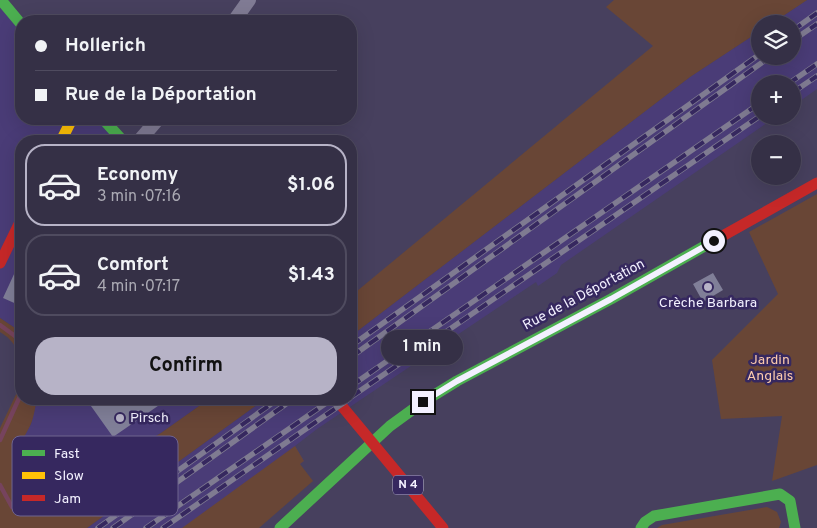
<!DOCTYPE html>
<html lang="en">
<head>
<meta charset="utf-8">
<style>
  :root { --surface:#353046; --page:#403c51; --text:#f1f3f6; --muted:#aaa9b3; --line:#4f4b5f; --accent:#b7b3c7 }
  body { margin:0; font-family:Overpass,sans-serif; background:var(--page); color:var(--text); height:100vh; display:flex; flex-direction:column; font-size:19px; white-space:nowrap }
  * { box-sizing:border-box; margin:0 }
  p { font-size:16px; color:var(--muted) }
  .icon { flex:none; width:28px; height:28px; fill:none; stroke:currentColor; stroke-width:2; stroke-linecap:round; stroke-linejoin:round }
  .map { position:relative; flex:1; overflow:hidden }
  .side { position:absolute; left:15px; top:135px; width:342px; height:270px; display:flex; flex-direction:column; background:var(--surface); border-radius:20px; box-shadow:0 5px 20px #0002,0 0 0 1px var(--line) }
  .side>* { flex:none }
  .hud { position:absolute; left:15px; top:15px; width:342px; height:110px; border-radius:20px; box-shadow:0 5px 20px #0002,0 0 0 1px var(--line); display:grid; align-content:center; height:110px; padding:0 20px; background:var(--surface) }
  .tools { position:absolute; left:751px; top:15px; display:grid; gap:10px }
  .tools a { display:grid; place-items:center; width:50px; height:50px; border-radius:50%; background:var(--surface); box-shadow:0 5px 20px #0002,0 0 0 1px var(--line); font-size:25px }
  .end { position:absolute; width:22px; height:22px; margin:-11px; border:6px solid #f3f1ff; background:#111; box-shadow:0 0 0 2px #111 }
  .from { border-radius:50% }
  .bubble { position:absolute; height:35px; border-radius:18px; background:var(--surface); box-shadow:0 5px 20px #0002,0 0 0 1px var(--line); font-size:16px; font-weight:700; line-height:35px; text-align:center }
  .hud b { display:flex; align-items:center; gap:18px; height:48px; font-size:19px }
  .hud b+b { border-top:1px solid var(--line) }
  .hud i { width:12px; height:12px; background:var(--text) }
  ul { padding:9px 0 0; list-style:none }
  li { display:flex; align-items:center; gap:15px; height:82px; margin:0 10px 8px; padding:0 10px; border:2px solid var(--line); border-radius:20px }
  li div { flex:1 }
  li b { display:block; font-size:19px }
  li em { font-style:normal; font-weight:700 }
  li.on { border-color:var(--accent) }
  li>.icon { width:45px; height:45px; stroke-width:1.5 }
  .cta { display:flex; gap:10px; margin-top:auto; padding:10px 20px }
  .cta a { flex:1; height:58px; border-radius:20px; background:var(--accent); color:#111; font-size:20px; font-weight:700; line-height:58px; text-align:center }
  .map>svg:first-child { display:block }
</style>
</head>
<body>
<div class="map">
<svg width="817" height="528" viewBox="0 0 817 528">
  <rect width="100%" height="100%" fill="#47405e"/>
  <!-- built -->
  <path fill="#4a3c77" d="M0,0L21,24V119H103L123,141H21V332L0,318Z
    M807,0H817V89L793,106L792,84H760V116H777L561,265L557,273L538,286L536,282L317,429L295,446L304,461L221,528H87L265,399H351V336L690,77L760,31V56H792V24H771Z
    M37,399H209L161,433L91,474L39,498L25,494L15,477L12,460L15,451L31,424Z"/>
  <!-- green -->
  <path fill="#694636" d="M614,0H807L771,24H760V31L690,77L351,336V296L653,46L606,7Z
    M817,194V465L772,481L782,416L721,419L712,360L778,294L749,232Z
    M0,318L21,332V367C18,350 15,341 0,332Z
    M21,374V399H37C35,407 34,418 30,426C14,457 4,459 25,494L39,498L91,474L161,433L209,399H265L87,528H0V428L20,386Z
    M295,446L304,461L300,464L313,481L259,528H182Z
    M767,507L777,512L781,522L779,528H657L662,525Z"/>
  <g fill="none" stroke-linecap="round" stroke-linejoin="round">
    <!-- stream -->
    <path stroke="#76435d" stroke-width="4.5" d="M0,325L15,336L21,343
      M0,440L21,394
      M0,485L12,507"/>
  </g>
  <!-- building -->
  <path fill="#807f98" d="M21,259V306L3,298Z
    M713,273L723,290L703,302L693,284Z
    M86,399H168L113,437Z"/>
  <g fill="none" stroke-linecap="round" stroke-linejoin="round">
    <!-- street -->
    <path stroke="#807b94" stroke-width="14" d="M234,21L249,0
      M139,141L158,119"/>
    <!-- fast -->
    <path stroke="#4caf50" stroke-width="11" d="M1,0L21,24
      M103,119L123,141
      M280,528L390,426L423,402L457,381L611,299L710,243
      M641,528L645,522L654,516L780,494L790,501L795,528"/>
    <!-- slow -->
    <path stroke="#ffc107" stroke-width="11" d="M61,141L72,119"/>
    <!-- jam -->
    <path stroke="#c62828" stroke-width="11" d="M710,243L817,183
      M0,263L21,220
      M336,399L443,528"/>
    <!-- rail casing -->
    <g stroke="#7f7b91" stroke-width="5.5">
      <path id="rail" d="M792,31L817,13
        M792,41L817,24
        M788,84L817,64
        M792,93L817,76
        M351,346L760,54
        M351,357L771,56
        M351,386L760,103
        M351,397L760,116
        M98,528L278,399
        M113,528L293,399
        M146,528L332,399
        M163,528L349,399"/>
    </g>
    <!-- rail -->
    <use href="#rail" stroke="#36285f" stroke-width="4" stroke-dasharray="11" stroke-linecap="butt"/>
  </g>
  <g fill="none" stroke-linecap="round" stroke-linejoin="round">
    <!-- route -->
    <path stroke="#f3f1ff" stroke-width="6" d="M423,402L457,381L611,299L714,241"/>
  </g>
  <!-- markers -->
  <g fill="#b7b3c7" stroke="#36285f" stroke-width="2">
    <circle cx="708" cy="287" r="5"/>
    <circle cx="120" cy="418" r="5"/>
  </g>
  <g text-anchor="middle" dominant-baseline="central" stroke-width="5" stroke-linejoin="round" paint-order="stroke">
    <!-- shield labels -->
    <rect fill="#36285f" stroke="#bab5cf" stroke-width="1" x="393" y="475.5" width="30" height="19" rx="4"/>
    <g font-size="12" font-weight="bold" fill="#f3f1ff">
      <text x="408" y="485">N 4</text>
    </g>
    <!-- street labels -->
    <g font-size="14" fill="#f3f1ff" stroke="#36285f">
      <text transform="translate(584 295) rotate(-28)">Rue de la Déportation</text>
    </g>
    <!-- poi labels -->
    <g font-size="14" fill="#f3f1ff" stroke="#36285f">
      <text x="708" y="303">Crèche Barbara</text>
      <text x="130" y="418" text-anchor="start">Pirsch</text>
    </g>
    <!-- park labels -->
    <g font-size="14" fill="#fccaad" stroke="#36285f">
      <text x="770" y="360">Jardin<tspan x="770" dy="16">Anglais</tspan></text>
    </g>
  </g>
  <!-- legend -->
  <rect x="12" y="436" width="166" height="80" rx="8" fill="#36285f" stroke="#6f648f" stroke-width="1"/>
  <rect x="22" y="450" width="23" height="6" fill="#4caf50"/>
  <rect x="22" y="472" width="23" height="7" fill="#ffc107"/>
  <rect x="22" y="495" width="23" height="6" fill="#c62828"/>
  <g font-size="14" fill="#f3f1ff">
    <text x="54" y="458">Fast</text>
    <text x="54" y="480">Slow</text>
    <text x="54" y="503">Jam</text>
  </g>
</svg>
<div class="tools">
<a><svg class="icon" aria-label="layers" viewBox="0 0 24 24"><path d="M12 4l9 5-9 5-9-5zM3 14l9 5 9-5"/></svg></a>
<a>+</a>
<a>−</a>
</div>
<i class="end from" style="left:714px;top:241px"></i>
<i class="end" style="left:423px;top:402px"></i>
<div class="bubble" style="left:381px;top:330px;width:82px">1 min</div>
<div class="hud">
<b><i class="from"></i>Hollerich</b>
<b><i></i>Rue de la Déportation</b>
</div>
<section class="side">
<ul>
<li class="on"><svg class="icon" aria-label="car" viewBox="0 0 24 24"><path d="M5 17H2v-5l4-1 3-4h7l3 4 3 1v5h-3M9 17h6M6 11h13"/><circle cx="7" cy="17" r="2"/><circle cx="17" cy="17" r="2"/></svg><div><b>Economy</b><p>3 min · 07:16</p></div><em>$1.06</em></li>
<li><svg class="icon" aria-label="car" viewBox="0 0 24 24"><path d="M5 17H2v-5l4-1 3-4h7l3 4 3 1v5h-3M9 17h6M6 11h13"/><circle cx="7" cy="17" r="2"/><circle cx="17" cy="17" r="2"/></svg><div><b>Comfort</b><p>4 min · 07:17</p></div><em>$1.43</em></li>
</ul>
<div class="cta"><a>Confirm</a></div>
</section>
</div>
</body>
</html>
